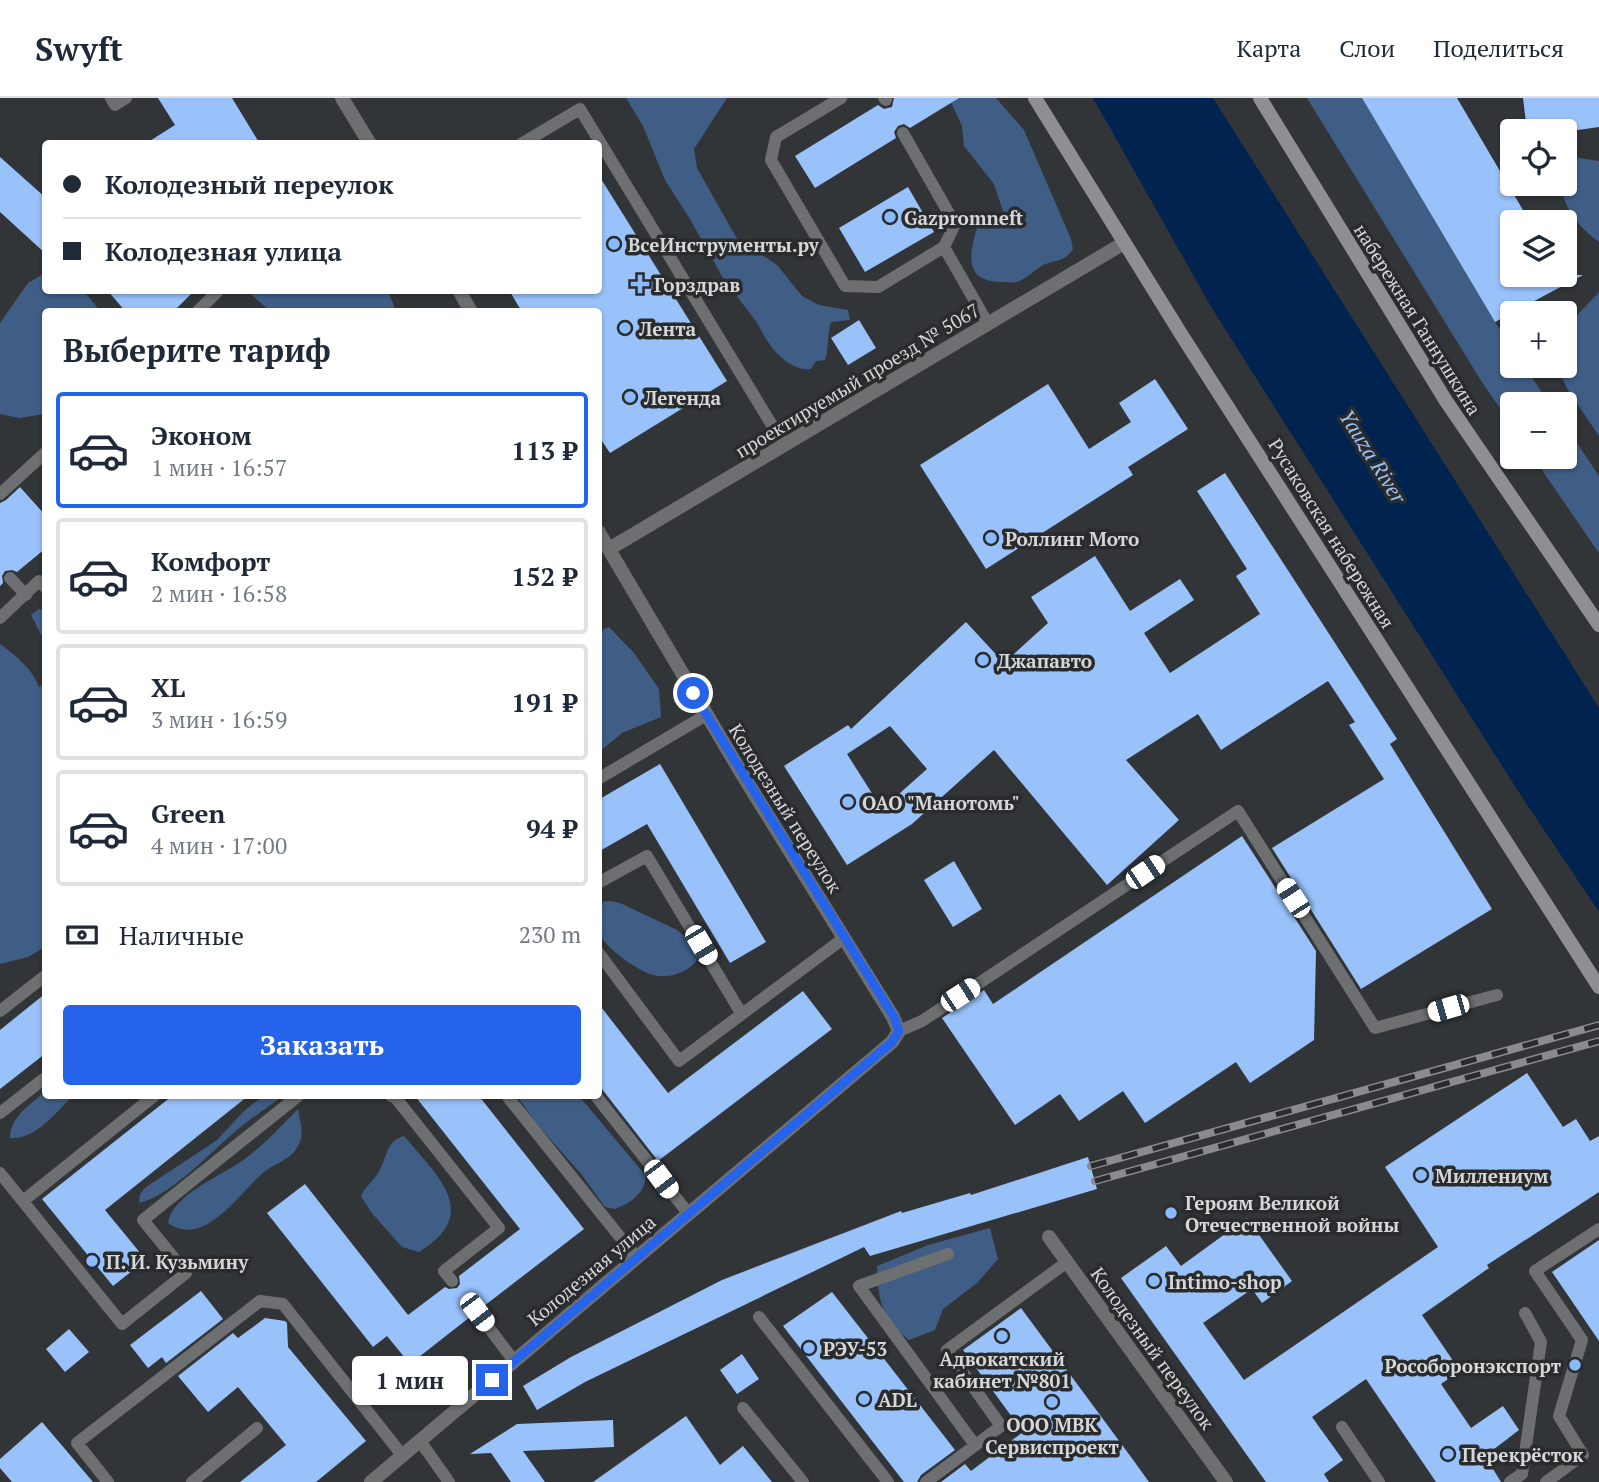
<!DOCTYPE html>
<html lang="ru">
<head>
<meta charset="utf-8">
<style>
  :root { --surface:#fff; --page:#f2f2f3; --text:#1f2937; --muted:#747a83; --line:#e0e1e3; --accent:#2563eb }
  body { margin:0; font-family:"PT Serif",serif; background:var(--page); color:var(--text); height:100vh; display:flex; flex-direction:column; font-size:26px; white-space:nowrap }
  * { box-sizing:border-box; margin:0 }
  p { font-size:23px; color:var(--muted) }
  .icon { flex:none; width:38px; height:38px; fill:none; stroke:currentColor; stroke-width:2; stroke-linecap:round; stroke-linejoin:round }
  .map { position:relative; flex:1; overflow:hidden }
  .drawer { position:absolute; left:42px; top:210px; width:560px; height:791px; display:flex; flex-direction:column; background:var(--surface); border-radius:7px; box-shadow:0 2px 5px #0004 }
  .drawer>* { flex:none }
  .top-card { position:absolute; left:42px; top:42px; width:560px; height:154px; border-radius:7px; box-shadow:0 2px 5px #0004; display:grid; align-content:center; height:154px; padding:0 21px; background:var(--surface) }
  .controls { position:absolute; left:1500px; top:21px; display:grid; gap:14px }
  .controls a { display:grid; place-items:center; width:77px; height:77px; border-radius:7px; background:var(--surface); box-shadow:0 2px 5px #0004; font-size:35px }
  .end { position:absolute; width:32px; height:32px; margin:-16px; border:9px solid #2563eb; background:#fff; box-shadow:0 0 0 4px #fff }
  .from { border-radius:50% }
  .bubble { position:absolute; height:49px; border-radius:7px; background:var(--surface); box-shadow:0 2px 5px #0004; font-size:23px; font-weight:700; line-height:49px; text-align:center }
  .car { position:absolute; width:21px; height:42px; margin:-21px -10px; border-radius:9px; box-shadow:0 0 5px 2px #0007; background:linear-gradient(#fff 24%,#345 0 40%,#fff 0 76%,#345 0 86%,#fff 0) }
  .top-card b { display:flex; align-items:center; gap:24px; height:66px; font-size:26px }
  .top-card b+b { border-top:2px solid var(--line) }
  .top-card i { width:18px; height:18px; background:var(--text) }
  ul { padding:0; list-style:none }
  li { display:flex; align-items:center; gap:21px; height:116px; margin:0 14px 10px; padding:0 7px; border:4px solid var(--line); border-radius:7px }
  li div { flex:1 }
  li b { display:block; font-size:26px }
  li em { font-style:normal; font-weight:700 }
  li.current { border-color:var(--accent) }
  li>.icon { width:63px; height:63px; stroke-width:1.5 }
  h2 { padding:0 21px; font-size:32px; line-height:84px }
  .pay { display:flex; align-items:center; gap:18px; height:77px; padding:0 21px; font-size:26px }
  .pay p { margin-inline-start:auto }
  .button { display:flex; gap:14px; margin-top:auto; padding:14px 21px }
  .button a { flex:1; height:80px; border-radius:7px; background:var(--accent); color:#fff; font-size:28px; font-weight:700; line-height:80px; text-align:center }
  header { display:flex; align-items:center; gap:42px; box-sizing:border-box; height:98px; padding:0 35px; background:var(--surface); border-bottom:2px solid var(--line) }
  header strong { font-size:33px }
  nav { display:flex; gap:38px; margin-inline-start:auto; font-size:24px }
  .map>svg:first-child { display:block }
</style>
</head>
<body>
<header>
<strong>Swyft</strong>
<nav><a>Карта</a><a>Слои</a><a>Поделиться</a></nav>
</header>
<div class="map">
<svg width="1599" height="1384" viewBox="0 0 1599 1384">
  <rect width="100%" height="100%" fill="#323538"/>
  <!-- green -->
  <path fill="#405d86" d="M626,0H727L694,51L697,70L736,139L777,167L802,198L819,207L848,212L850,222L831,224C827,238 829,249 825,262L816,263L811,271C787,274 767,246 758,226L723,180L690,121L665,82L643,28Z
    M949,0H996L1024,32L1071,141L1073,151C1062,167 1054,160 1040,169C1032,174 1026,181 1017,184C1011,185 1005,184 1000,184C962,183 970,153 978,126C987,120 995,120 1003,113L994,86L964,48L962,28Z
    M1307,0H1362L1495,224L1512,250V268H1524L1550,306H1512V328L1480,281Z
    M1572,59L1599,63V144C1578,128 1564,112 1561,86H1564L1565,69Z
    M45,175L46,192L84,193L100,213L46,214L45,316L19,320L0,316V225L28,185Z
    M247,193H388L396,213H270Z
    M1599,194V338L1568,292L1556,268H1564L1565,230Z
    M1565,327L1599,378V455L1533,359H1564Z
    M39,511L45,512V544L31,517Z
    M609,529L634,555L659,591L661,619L622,635L599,654V533Z
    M0,546C16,558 32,570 39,589L46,585L45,849L28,859L0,866Z
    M611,803L620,805L677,832C688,840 695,848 697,862C689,873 672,880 658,878C641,876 602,849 598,832C597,823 598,812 599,804Z
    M45,993L46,998H73C56,1014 36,1042 10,1040C10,1018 31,1007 45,993Z
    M263,998H284C266,1010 248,1022 231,1037C207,1058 171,1097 139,1105L140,1096L146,1089L217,1042L243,1014Z
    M517,998H579L646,1078C644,1096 631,1105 615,1111L605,1109L582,1077L536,1025Z
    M298,1011C300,1024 305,1037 298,1048C291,1062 275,1065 264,1074C239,1095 204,1151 168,1125C172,1096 224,1077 246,1060C265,1046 281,1028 298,1011Z
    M404,1038C438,1079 482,1115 419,1154L402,1149L371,1114L361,1098C365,1088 373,1084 378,1075C388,1060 384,1044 404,1038Z
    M990,1130L998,1161L977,1185L943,1211L935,1232L909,1242C881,1220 878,1202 877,1168L928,1147Z"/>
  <!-- water -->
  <path fill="#002350" d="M1093,0H1213L1599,610V814L1518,693L1213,212Z"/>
  <!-- building -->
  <path fill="#99c1fa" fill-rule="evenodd" d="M158,0H232L260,46H145L175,27Z
    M894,0H959L910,30L904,26L898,28L894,34L896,40L815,90L795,58L878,7L884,11L892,9Z
    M1362,0H1457L1530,124H1512V177H1583L1495,224Z
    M1523,0H1599V29L1571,33H1527Z
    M0,59L46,100V156L0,114Z
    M598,76L727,283L610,355L598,337V214H522L509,192H598Z
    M908,89L934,134L865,174L839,130Z
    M107,192H195L173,214H126Z
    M859,222L876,250L848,267L831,240Z
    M1155,281L1188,331L1128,369L1133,377L986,471L920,367L1048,286L1089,351L1131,324L1119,305Z
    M1225,375L1397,641L1390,646L1492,811L1361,891L1272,750L1384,681L1349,627L1355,624L1328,583L1221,652L1198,616L1126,662L1179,722L1107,787L994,652L912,726L847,767L784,668L848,627L851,631L966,524L1004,565L1048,525L1031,499L1095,458L1130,513L1180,481L1194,502L1144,535L1170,575L1260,516L1236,478L1247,471L1197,393ZM890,628L927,671L882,711L847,656Z
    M20,389L46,418V450L17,474L12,472L5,473L2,478L3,485L0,488V405L6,402Z
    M660,666L766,844L730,865L647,726L598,754V702Z
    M1242,738L1316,853L1314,942L1250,985L1236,964L1145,1025L1123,993L1079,1023L1060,996L1015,1027L942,920L984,892L993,906Z
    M954,763L982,811L953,829L924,782Z
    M803,893L832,931L658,1063L598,986V905L668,995Z
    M46,895V955L0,991V932Z
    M1527,975L1563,1029L1576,1021L1590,1043L1599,1038V1094L1487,1167L1489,1170L1422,1217L1460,1273L1441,1286L1471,1330L1503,1308L1519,1332L1485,1358L1501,1384H1436L1366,1281L1312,1319L1343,1362L1324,1376L1329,1384H1266L1121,1180L1166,1148L1181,1168L1247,1120L1292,1183L1262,1205L1252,1191L1203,1225L1244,1282L1438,1149L1385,1069Z
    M172,998H248L105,1112L146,1162L113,1188L42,1101Z
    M415,998H479L584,1131L484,1208L477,1205L471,1208L468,1214L470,1219L410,1266L387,1238L373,1249L267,1115L305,1086L408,1217L445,1189L449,1191L457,1190L460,1186L459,1178L520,1131Z
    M1088,1059L1097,1091L870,1158L864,1149L585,1284L537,1312L523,1288L571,1259L722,1182L901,1113L902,1115L970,1095L971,1097Z
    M1599,1142V1243L1552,1174Z
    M201,1193L223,1221L166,1265L162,1259L148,1270L130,1247Z
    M832,1194L955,1352L921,1377L917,1384H904L783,1228Z
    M1021,1210L1131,1359L1149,1384H941L965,1366L971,1373L1023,1334L963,1252Z
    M265,1220L285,1223L287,1225L288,1249L366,1343L316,1384H240L286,1347L238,1289L208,1314L178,1278L233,1235L238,1240Z
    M69,1231L89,1254L65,1274L46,1251Z
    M742,1256L759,1281L737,1296L720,1272Z
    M686,1318L720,1367L743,1348L772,1384H593Z
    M613,1322L614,1349L523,1353L545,1384H511L491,1355L470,1356L517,1326Z
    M42,1324L93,1384H12L0,1370V1361Z"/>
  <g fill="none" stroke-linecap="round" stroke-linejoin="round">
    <!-- service -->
    <path stroke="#6e6f70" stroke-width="12" d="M111,0L115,7L126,0
      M841,0L776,39L771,62L845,188L878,189L944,149
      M884,0L886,2
      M903,35L955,126L944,149L988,226
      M521,46L580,11L784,347
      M197,214L219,192
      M0,396L46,354
      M10,480L26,497
      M0,520L39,483L46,490
      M598,681L706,617
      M598,785L647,758L741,915
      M598,854L679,963L844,840
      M0,913L46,877
      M899,933L922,923L1238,713L1375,930L1497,897
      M391,998L395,999L499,1130L444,1173L452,1183
      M507,998L636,1159
      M596,998L688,1115
      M0,1015L46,979
      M0,1075L122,1226L186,1175L143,1122L298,998
      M23,1103L154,998
      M948,1156L859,1188L975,1347
      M477,1214L514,1263
      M759,1219L888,1384
      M743,1310L803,1384
      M1342,1329L1379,1384
      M420,1343L449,1384
      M108,1384L77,1345L260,1203L283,1206L402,1357
      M192,1384L257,1330
      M926,1384L1001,1328L947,1252L1067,1164
      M1510,1384L1522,1376L1541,1244L1525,1215
      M1546,1384L1583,1357L1559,1318L1582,1242L1535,1173L1599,1131"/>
    <!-- minor -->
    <path stroke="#6e6f70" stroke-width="14" d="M342,0L370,46
      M459,192L471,214
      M609,451L1124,145
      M1049,1139L1226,1384
      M371,1384L892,944L899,933L893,919L742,676L598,433"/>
    <!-- secondary -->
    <path stroke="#8e8f92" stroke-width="14" d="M1035,0L1181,236L1599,889
      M1260,0L1446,303L1599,527"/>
    <!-- rail casing -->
    <g stroke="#898b8d" stroke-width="8">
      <path id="rail" d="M1091,1068L1599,927
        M1095,1083L1599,943"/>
    </g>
    <!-- rail -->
    <use href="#rail" stroke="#292b2d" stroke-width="5" stroke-dasharray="16" stroke-linecap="butt"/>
  </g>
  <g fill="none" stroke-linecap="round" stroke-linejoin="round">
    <!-- route -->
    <path stroke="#2563eb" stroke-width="9" d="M492,1282L892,944L899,933L894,919L693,595"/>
  </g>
  <!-- markers -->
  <g fill="#8abafc" stroke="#292b2d" stroke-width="2.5">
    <circle cx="890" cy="119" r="7"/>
    <circle cx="614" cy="146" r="7"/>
    <path d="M636.5 175.5h7v7h7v7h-7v7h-7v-7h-7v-7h7z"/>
    <circle cx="625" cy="230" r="7"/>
    <circle cx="630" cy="299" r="7"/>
    <circle cx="991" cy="440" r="7"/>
    <circle cx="983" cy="562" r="7"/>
    <circle cx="848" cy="704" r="7"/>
    <circle cx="1421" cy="1077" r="7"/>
    <circle cx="1171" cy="1115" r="7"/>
    <circle cx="92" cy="1163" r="7"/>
    <circle cx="1154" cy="1183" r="7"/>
    <circle cx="1002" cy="1238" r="7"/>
    <circle cx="809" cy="1250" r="7"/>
    <circle cx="1575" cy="1267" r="7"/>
    <circle cx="864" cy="1301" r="7"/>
    <circle cx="1052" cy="1304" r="7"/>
    <circle cx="1448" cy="1356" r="7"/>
  </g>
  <g text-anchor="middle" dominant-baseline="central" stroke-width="7" stroke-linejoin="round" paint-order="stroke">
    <!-- poi labels -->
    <g font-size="19" font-weight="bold" fill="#d6d7d9" stroke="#292b2d" text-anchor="start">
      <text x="904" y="119">Gazpromneft</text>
      <text x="628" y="146">ВсеИнструменты.ру</text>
      <text x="654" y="186">Горздрав</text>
      <text x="639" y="230">Лента</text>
      <text x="644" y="299">Легенда</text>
      <text x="1005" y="440">Роллинг Мото</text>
      <text x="997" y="562">Джапавто</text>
      <text x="862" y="704">ОАО "Манотомь"</text>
      <text x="1435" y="1077">Миллениум</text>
      <text x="1185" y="1104">Героям Великой<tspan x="1185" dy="22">Отечественной войны</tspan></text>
      <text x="106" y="1163">П. И. Кузьмину</text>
      <text x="1168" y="1183">Intimo-shop</text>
      <text x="823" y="1250">РЭУ-53</text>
      <text x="1002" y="1260" text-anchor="middle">Адвокатский<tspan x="1002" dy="22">кабинет №801</tspan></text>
      <text x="1561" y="1267" text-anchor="end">Рособоронэкспорт</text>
      <text x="878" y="1301">ADL</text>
      <text x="1052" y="1326" text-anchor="middle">ООО МВК<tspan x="1052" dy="22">Сервиспроект</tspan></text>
      <text x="1462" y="1356">Перекрёсток</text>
    </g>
    <!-- street labels -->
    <g font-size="19" fill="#d6d7d9" stroke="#292b2d">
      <text transform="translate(1418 221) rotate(58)">набережная Ганнушкина</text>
      <text transform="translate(857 282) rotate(-31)">проектируемый проезд № 5067</text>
      <text transform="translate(1332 435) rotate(58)">Русаковская набережная</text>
      <text transform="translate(786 710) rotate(58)">Колодезный переулок</text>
      <text transform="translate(591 1172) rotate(-40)">Колодезная улица</text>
      <text transform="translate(1153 1250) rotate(54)">Колодезный переулок</text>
    </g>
    <!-- water labels -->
    <g font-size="21" font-style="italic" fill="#9ac0f6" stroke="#292b2d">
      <text transform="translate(1373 358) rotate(58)">Yauza River</text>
    </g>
  </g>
</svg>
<div class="controls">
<a><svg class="icon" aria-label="locate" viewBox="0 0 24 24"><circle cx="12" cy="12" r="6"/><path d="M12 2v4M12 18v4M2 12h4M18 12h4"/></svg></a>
<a><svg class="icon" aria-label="layers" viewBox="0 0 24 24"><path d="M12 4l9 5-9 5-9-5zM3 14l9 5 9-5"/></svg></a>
<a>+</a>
<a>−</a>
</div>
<i class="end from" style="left:693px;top:595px"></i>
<i class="end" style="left:492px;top:1282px"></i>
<div class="bubble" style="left:352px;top:1258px;width:116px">1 мин</div>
<i class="car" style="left:1145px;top:774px;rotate:56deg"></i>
<i class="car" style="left:1293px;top:800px;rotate:327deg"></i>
<i class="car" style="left:701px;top:847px;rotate:149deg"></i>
<i class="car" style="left:960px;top:897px;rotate:57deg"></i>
<i class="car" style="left:1448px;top:910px;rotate:254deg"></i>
<i class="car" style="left:661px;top:1081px;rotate:143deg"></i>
<i class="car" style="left:477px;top:1214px;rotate:143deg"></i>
<div class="top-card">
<b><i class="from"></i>Колодезный переулок</b>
<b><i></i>Колодезная улица</b>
</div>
<section class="drawer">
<h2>Выберите тариф</h2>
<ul>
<li class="current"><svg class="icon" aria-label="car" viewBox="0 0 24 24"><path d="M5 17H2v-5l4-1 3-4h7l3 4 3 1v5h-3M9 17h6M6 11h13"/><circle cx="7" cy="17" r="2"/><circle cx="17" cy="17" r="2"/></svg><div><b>Эконом</b><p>1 мин · 16:57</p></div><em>113 ₽</em></li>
<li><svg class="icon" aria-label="car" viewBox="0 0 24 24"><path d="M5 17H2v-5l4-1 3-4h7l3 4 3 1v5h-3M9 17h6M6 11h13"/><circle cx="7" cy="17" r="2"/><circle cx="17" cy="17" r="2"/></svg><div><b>Комфорт</b><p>2 мин · 16:58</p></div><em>152 ₽</em></li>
<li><svg class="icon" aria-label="car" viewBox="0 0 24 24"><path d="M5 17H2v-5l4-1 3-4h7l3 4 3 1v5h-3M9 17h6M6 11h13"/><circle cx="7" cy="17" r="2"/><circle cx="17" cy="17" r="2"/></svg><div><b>XL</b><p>3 мин · 16:59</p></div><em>191 ₽</em></li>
<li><svg class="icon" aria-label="car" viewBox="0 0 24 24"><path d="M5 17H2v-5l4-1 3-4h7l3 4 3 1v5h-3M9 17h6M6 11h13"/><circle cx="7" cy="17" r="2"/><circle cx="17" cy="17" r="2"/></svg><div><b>Green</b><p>4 мин · 17:00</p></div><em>94 ₽</em></li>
</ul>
<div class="pay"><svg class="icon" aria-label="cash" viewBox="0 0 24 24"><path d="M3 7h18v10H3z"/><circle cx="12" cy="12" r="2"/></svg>Наличные<p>230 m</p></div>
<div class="button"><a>Заказать</a></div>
</section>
</div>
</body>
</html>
